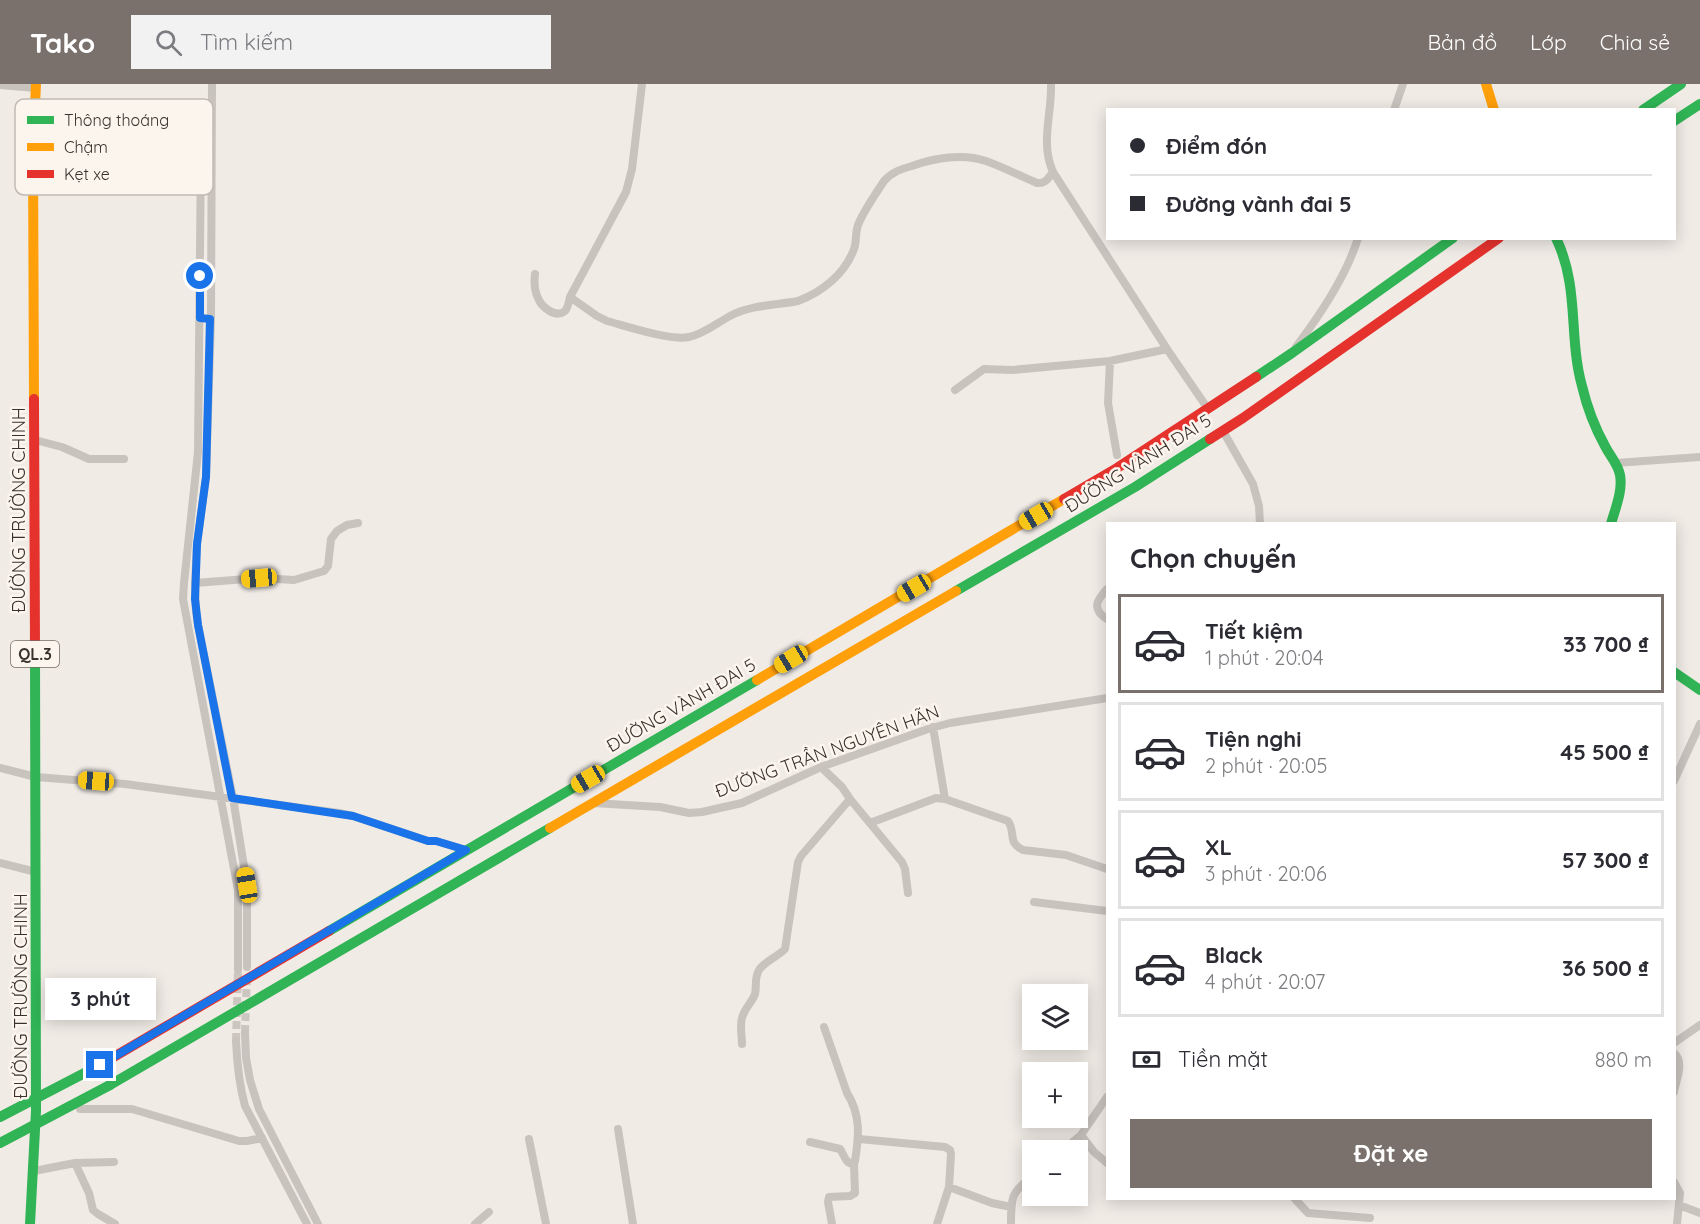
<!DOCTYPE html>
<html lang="vi">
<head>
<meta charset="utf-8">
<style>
  :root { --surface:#fff; --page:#f2f2f3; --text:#2b2b33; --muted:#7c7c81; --line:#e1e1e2; --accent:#7a716c }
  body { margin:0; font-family:Quicksand,sans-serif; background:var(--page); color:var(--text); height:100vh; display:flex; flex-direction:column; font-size:22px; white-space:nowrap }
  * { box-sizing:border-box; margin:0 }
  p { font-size:20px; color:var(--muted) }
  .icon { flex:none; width:33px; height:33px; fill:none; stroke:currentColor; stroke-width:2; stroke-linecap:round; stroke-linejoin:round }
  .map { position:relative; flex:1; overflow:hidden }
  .side { position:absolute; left:1106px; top:438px; width:570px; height:678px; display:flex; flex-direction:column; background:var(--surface); border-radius:0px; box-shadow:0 3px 15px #0003 }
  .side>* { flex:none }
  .banner { position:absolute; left:1106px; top:24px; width:570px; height:132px; border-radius:0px; box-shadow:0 3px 15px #0003; display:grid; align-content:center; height:132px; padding:0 24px; background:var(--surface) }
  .fabs { position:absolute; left:1022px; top:900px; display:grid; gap:12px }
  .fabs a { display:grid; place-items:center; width:66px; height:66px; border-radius:0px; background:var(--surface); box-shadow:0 3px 15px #0003; font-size:30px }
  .end { position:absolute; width:27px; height:27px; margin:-14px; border:8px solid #1a73e8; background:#fff; box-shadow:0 0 0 3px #fff }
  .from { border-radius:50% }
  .bubble { position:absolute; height:42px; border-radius:0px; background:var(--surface); box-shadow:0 3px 15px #0003; font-size:20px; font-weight:700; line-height:42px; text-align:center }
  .car { position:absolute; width:18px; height:36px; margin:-18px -9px; border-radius:8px; box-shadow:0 0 4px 2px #0007; background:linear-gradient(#f5c518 24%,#345 0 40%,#f5c518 0 76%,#345 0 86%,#f5c518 0) }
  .banner b { display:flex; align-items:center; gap:21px; height:57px; font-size:22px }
  .banner b+b { border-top:2px solid var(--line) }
  .banner i { width:15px; height:15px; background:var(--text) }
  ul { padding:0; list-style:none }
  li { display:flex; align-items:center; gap:18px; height:99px; margin:0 12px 9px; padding:0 12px; border:3px solid var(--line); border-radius:0px }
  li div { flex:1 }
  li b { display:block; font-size:22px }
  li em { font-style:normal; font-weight:700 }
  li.current { border-color:var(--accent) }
  li>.icon { width:54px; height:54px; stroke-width:1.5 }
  h2 { padding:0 24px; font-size:27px; line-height:72px }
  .pay { display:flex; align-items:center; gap:15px; height:66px; padding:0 24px; font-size:22px }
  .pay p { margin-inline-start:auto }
  .primary-button { display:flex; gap:12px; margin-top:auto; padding:12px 24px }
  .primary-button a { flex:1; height:69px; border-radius:0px; background:var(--accent); color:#fff; font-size:24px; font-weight:700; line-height:69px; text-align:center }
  header { display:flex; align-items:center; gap:36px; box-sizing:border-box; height:84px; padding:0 30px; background:var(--accent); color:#fff }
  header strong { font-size:28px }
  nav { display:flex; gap:33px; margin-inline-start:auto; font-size:21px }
  .search { width:420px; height:54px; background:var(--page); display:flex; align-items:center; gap:15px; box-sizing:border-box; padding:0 21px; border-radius:0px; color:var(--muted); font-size:22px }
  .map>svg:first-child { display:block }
</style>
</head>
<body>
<header>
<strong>Tako</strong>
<div class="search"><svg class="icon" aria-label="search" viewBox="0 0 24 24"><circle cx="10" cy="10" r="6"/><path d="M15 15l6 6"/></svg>Tìm kiếm</div>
<nav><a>Bản đồ</a><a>Lớp</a><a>Chia sẻ</a></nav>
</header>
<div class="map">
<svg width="1700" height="1140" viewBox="0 0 1700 1140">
  <rect width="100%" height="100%" fill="#f0ebe5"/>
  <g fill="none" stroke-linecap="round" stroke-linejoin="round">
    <!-- street-tunnel -->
    <path stroke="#ccc6c0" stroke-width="8" stroke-dasharray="8 4" stroke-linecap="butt" d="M245,949L247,890
      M236,957L238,886"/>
    <!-- street -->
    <path stroke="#c9c3be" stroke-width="8" d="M212,0L211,235L206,393L197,460L195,499L196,528L198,541L233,714L247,801V883
      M1051,0C1052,30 1040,59 1053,88L1167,265L1208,325
      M0,1L35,4
      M34,19L90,30L162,60L206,66
      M1394,26L1403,0
      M201,66L198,368L184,499L183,515L238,806V886
      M535,190C534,198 534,206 538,214C541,222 555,235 565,227C568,224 569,217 570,213L626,108L632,85L642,0
      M570,213L597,232L607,237C626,242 671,257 689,253C705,250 719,237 734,230C753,221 777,221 798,217C822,208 845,190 854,165C857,157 855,149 858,141C864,126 875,111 884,97C892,88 901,85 912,82C934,74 963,69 986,77C1003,83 1020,92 1037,99C1046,100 1048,94 1053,88
      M1296,263C1319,232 1346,193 1358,154
      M1110,277L1108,319L1117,371
      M955,306L984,285L1012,286L1110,277L1167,265
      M1223,347L1253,400L1259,422L1260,440
      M35,356L62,363L89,375H124
      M1616,379L1700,373
      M195,499L259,494L294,496L324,487L328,482L331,455L337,447L347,441L358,439
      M1107,505C1097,516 1091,525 1107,535
      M933,643L945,715
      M821,683L842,703L850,715L902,778L905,785L908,809
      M0,684L36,693L125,700L339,729L353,732L428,757H436L466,766
      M1674,697L1700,640
      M593,719L660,723L689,729L702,728L742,719L821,683L928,645L950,639L1107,614
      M870,739L936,714L945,715L1008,737C1016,748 1007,759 1023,766L1066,771L1107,785
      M0,779L36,788
      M1034,818L1107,827
      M245,949L246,974L250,996L259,1025L318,1140
      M236,957C237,980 239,1000 245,1022L307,1140
      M1674,959L1700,941
      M742,960C742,951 739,939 743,931C746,923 752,918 755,910C757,902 754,894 759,886C764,878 777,873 785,865L798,778L801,772L850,715
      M1674,969C1685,978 1676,996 1674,1008
      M80,1025H132L239,1057H247L262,1054
      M618,1045L633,1140
      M1081,1051L1094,1068L1107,1079
      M529,1055L546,1140
      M859,1055L945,1063L950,1066L951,1070L949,1103L937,1140
      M810,1058L840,1065C844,1070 845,1080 854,1080L855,1077C859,1052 861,1031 847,1009L824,943
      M1063,1066L1081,1051L1107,1013
      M75,1079L89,1109L93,1126L98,1130L115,1140
      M34,1087L75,1079L114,1078
      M1674,1098L1680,1109L1677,1140
      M949,1103L992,1119L1011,1123
      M1294,1114L1308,1129L1370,1134
      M1679,1121L1700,1129
      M475,1140L489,1128
      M832,1140L828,1118L829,1113L850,1112L855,1109L854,1080
      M1011,1140C1011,1113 1011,1109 1032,1092"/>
    <!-- fast -->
    <path stroke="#30b455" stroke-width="10" d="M1643,26L1681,0
      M1674,37L1700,20
      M1556,154C1580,204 1568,251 1582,302C1587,323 1595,344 1605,362C1610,372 1618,380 1620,391C1623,407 1615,425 1611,440
      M1256,293L1292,269L1453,154
      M956,507L1135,403L1210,355
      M1674,588L1700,606
      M329,847L757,596
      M110,1001L550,744
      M30,1140L36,1027L35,566"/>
    <!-- slow -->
    <path stroke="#ff9f0a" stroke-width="10" d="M1486,0L1494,26
      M34,315L33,64L36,0
      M757,596L1064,415
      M550,744L956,507"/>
    <!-- jam -->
    <path stroke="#e5322d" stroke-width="10" d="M34,315L35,566
      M1210,355L1243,334L1499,154
      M1064,415L1117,384L1256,293
      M100,981L329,847"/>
    <!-- fast-bridge -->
    <path stroke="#30b455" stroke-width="10" d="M0,1033L100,981
      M0,1059L110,1001"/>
  </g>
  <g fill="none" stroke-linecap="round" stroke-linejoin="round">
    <!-- route -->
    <path stroke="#1a73e8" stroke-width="8" d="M100,981L466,766L436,757H428L353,732L232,714L198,541L195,515L197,460L206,393L210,235L200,234V192"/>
  </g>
  <g text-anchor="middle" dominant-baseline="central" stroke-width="5" stroke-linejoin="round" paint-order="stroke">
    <!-- shield labels -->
    <rect fill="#fbf5ee" stroke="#756b66" stroke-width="1.5" x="11" y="557" width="48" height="26" rx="4.5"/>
    <g font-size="16" font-weight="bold" fill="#3b302b">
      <text x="35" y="570">QL.3</text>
    </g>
    <!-- street labels -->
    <g font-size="18" fill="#3b302b" stroke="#fbf5ee">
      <text transform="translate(1138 379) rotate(-32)">ĐƯỜNG VÀNH ĐAI 5</text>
      <text transform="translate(18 426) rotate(-90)">ĐƯỜNG TRƯỜNG CHINH</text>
      <text transform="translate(681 621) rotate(-30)">ĐƯỜNG VÀNH ĐAI 5</text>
      <text transform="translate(827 667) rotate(-20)">ĐƯỜNG TRẦN NGUYÊN HÃN</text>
      <text transform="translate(20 912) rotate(-90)">ĐƯỜNG TRƯỜNG CHINH</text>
    </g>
  </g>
  <!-- legend -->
  <rect x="15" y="15" width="198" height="96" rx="9" fill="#fbf5ee" stroke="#c1bab4" stroke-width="1.5"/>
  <rect x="27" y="32" width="27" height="8" fill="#30b455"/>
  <rect x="27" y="59" width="27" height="8" fill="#ff9f0a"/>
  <rect x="27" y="86" width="27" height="8" fill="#e5322d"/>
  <g font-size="16" fill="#3b302b">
    <text x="64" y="42">Thông thoáng</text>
    <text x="64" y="69">Chậm</text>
    <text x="64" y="96">Kẹt xe</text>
  </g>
</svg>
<div class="fabs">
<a><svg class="icon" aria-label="layers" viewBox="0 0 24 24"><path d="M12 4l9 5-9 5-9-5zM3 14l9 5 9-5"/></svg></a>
<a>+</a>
<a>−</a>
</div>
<i class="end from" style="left:200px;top:192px"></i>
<i class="end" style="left:100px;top:981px"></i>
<div class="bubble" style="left:45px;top:894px;width:111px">3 phút</div>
<i class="car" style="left:1036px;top:432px;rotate:240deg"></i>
<i class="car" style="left:259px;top:494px;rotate:265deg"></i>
<i class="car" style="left:914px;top:504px;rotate:240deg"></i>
<i class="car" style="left:791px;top:575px;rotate:239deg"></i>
<i class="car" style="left:588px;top:695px;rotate:240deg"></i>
<i class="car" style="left:96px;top:697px;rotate:274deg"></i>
<i class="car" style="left:247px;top:801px;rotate:351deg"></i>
<div class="banner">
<b><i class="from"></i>Điểm đón</b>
<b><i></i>Đường vành đai 5</b>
</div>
<section class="side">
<h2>Chọn chuyến</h2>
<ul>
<li class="current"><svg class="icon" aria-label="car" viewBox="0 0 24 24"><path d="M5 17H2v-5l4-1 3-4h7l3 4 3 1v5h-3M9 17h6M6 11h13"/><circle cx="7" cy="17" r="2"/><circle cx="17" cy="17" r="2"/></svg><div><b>Tiết kiệm</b><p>1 phút · 20:04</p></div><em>33 700 ₫</em></li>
<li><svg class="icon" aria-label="car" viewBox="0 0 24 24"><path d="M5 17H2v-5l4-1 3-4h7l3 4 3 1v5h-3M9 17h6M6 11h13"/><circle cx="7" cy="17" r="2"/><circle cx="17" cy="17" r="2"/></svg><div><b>Tiện nghi</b><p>2 phút · 20:05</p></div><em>45 500 ₫</em></li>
<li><svg class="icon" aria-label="car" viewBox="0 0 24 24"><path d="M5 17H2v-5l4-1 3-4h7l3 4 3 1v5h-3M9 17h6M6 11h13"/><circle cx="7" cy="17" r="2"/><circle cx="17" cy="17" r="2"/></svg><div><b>XL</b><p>3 phút · 20:06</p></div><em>57 300 ₫</em></li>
<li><svg class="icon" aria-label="car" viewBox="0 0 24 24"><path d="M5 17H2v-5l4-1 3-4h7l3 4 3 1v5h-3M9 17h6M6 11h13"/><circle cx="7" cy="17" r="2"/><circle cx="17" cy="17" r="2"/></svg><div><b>Black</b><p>4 phút · 20:07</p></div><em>36 500 ₫</em></li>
</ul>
<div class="pay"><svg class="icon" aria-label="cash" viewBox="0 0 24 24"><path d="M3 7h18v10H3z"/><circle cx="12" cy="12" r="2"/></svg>Tiền mặt<p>880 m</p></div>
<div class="primary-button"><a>Đặt xe</a></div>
</section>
</div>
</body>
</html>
